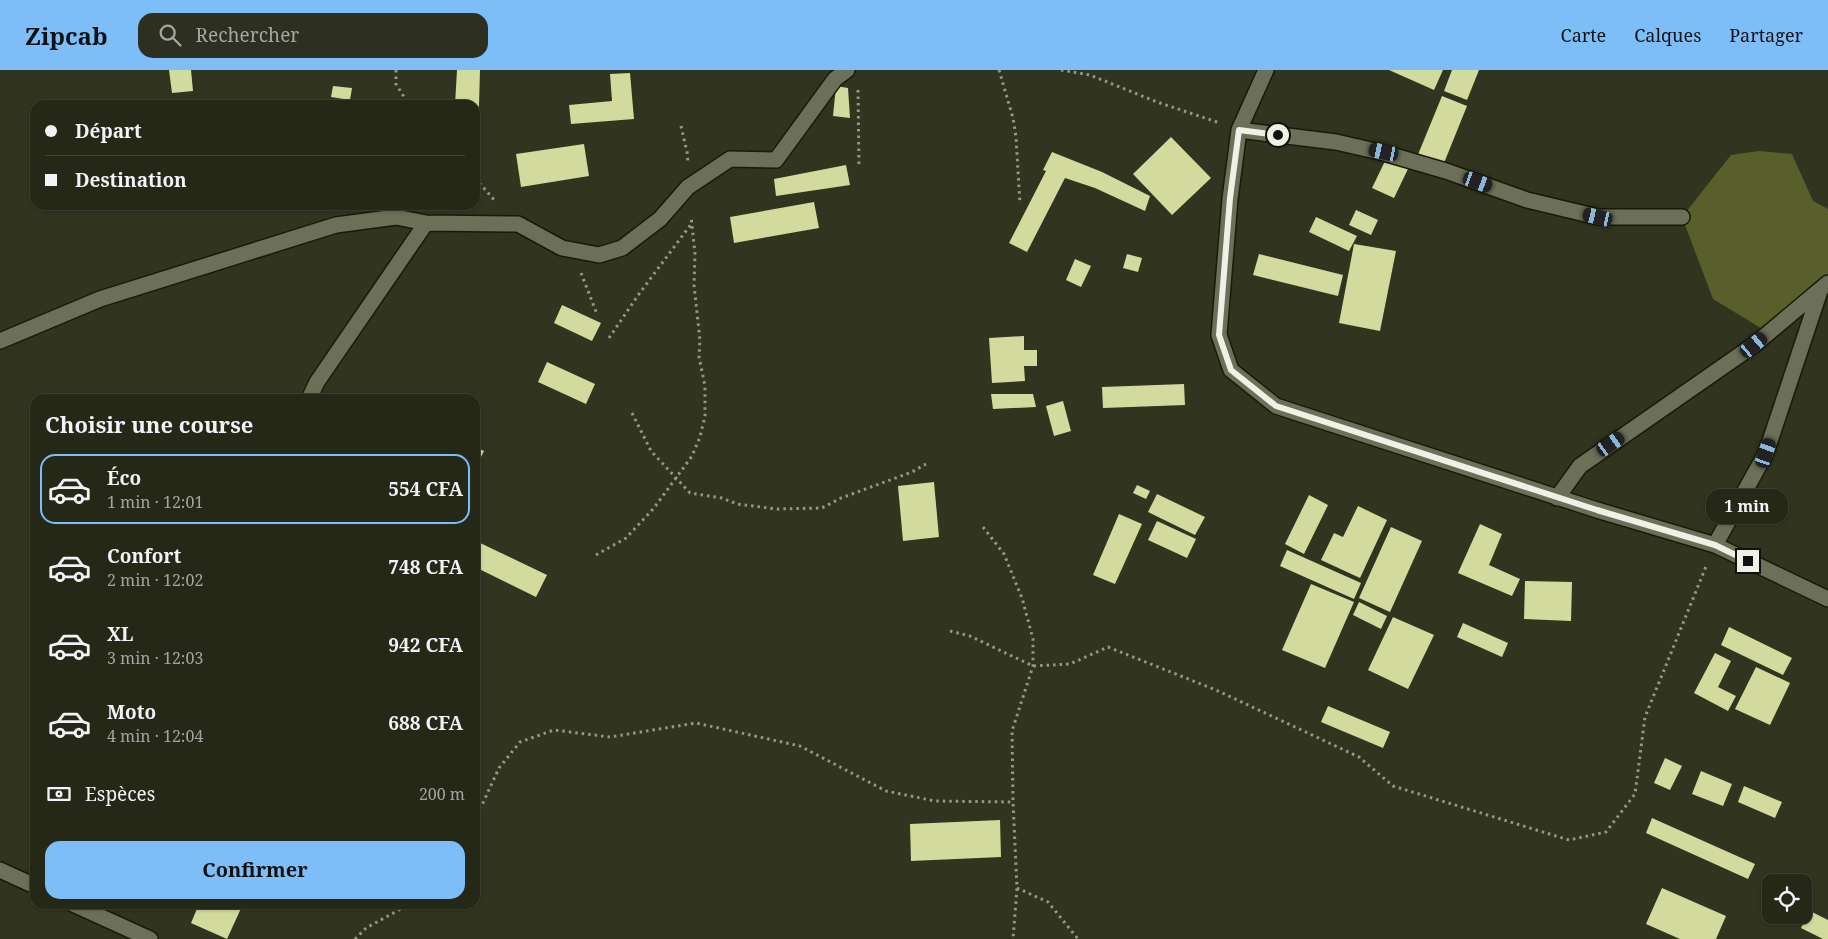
<!DOCTYPE html>
<html lang="fr">
<head>
<meta charset="utf-8">
<style>
  :root { --surface:#252717; --page:#2d2f20; --text:#f1f3f6; --muted:#a3a5a1; --line:#424436; --accent:#7dbef9 }
  body { margin:0; font-family:"Noto Serif",serif; background:var(--page); color:var(--text); height:100vh; display:flex; flex-direction:column; font-size:19px; white-space:nowrap }
  * { box-sizing:border-box; margin:0 }
  p { font-size:16px; color:var(--muted) }
  .icon { flex:none; width:28px; height:28px; fill:none; stroke:currentColor; stroke-width:2; stroke-linecap:round; stroke-linejoin:round }
  .map { position:relative; flex:1; overflow:hidden }
  .drawer { position:absolute; left:30px; top:324px; width:450px; height:515px; display:flex; flex-direction:column; background:var(--surface); border-radius:15px; box-shadow:0 1px 4px #0004,0 0 0 1px var(--line) }
  .drawer>* { flex:none }
  .hud { position:absolute; left:30px; top:30px; width:450px; height:110px; border-radius:15px; box-shadow:0 1px 4px #0004,0 0 0 1px var(--line); display:grid; align-content:center; height:110px; padding:0 15px; background:var(--surface) }
  .buttons { position:absolute; left:1762px; top:804px; display:grid; gap:10px }
  .buttons a { display:grid; place-items:center; width:50px; height:50px; border-radius:10px; background:var(--surface); box-shadow:0 1px 4px #0004,0 0 0 1px var(--line); font-size:25px }
  .end { position:absolute; width:22px; height:22px; margin:-11px; border:6px solid #eef1e3; background:#111; box-shadow:0 0 0 2px #111 }
  .from { border-radius:50% }
  .bubble { position:absolute; height:35px; border-radius:15px; background:var(--surface); box-shadow:0 1px 4px #0004,0 0 0 1px var(--line); font-size:16px; font-weight:700; line-height:35px; text-align:center }
  .car { position:absolute; width:15px; height:30px; margin:-15px -8px; border-radius:6px; box-shadow:0 0 4px 1px #0007; background:linear-gradient(#222 24%,#8ab4d8 0 40%,#222 0 76%,#8ab4d8 0 86%,#222 0) }
  .hud b { display:flex; align-items:center; gap:18px; height:48px; font-size:19px }
  .hud b+b { border-top:1px solid var(--line) }
  .hud i { width:12px; height:12px; background:var(--text) }
  ul { padding:0; list-style:none }
  li { display:flex; align-items:center; gap:15px; height:70px; margin:0 10px 8px; padding:0 5px; border:2px solid transparent; border-radius:15px }
  li div { flex:1 }
  li b { display:block; font-size:19px }
  li em { font-style:normal; font-weight:700 }
  li.current { border-color:var(--accent) }
  li>.icon { width:45px; height:45px; stroke-width:1.5 }
  h2 { padding:0 15px; font-size:22px; line-height:60px }
  .pay { display:flex; align-items:center; gap:12px; height:55px; padding:0 15px; font-size:19px }
  .pay p { margin-inline-start:auto }
  .cta { display:flex; gap:10px; margin-top:auto; padding:10px 15px }
  .cta a { flex:1; height:58px; border-radius:15px; background:var(--accent); color:#111; font-size:20px; font-weight:700; line-height:58px; text-align:center }
  header { display:flex; align-items:center; gap:30px; box-sizing:border-box; height:70px; padding:0 25px; background:var(--accent); color:#111 }
  header strong { font-size:24px }
  nav { display:flex; gap:28px; margin-inline-start:auto; font-size:18px }
  .search { width:350px; height:45px; background:var(--page); display:flex; align-items:center; gap:12px; box-sizing:border-box; padding:0 18px; border-radius:15px; color:var(--muted); font-size:19px }
  .map>svg:first-child { display:block }
</style>
</head>
<body>
<header>
<strong>Zipcab</strong>
<div class="search"><svg class="icon" aria-label="search" viewBox="0 0 24 24"><circle cx="10" cy="10" r="6"/><path d="M15 15l6 6"/></svg>Rechercher</div>
<nav><a>Carte</a><a>Calques</a><a>Partager</a></nav>
</header>
<div class="map">
<svg width="1828" height="869" viewBox="0 0 1828 869">
  <rect width="100%" height="100%" fill="#31341f"/>
  <!-- green -->
  <path fill="#595f2b" d="M1759,81L1792,84L1813,131L1828,139V213L1769,263L1713,229L1682,147L1731,85Z"/>
  <!-- building -->
  <path fill="#d2db9d" d="M169,0H191L193,21L172,23Z
    M457,0H480L478,71H475V35H455Z
    M1389,0H1443L1434,20Z
    M1452,0H1479L1467,30L1444,21Z
    M630,3L634,49L571,54L569,35L612,31L610,4Z
    M333,16L352,18L350,30L331,27Z
    M836,16L848,18L850,48L833,46Z
    M1442,26L1467,36L1442,98L1417,87Z
    M1171,67L1211,108L1172,145L1133,104Z
    M584,74L589,106L521,117L516,84Z
    M1052,82L1102,102L1150,126L1145,141L1095,118L1065,108L1027,182L1009,173L1046,101L1043,100Z
    M1386,89L1408,99L1394,128L1372,118Z
    M846,95L850,115L776,126L774,109Z
    M814,132L819,158L734,173L730,147Z
    M1356,140L1378,150L1371,165L1349,155Z
    M1316,147L1357,166L1349,181L1309,162Z
    M1354,174L1396,181L1380,261L1339,253Z
    M1127,184L1142,188L1138,202L1123,198Z
    M1259,184L1343,205L1338,226L1253,205Z
    M1075,189L1091,196L1081,217L1066,210Z
    M562,235L601,253L592,271L554,253Z
    M1024,266V280H1037V296H1024L1025,311L992,313L989,268Z
    M547,292L595,314L586,334L538,312Z
    M1184,314L1185,335L1103,338L1102,317Z
    M991,324H1033L1036,337L993,339Z
    M1063,331L1071,361L1054,366L1046,336Z
    M475,377L484,381L475,399Z
    M934,412L939,467L903,471L898,416Z
    M1137,415L1150,421L1146,429L1133,423Z
    M1157,424L1205,447L1195,465L1148,442Z
    M1309,425L1328,435L1304,484L1285,474Z
    M1358,436L1387,450L1360,508L1321,490L1334,463L1343,467Z
    M1119,444L1142,454L1115,514L1093,505Z
    M1157,451L1196,469L1187,488L1148,470Z
    M1480,454L1502,464L1489,495L1520,509L1512,526L1458,503Z
    M1391,457L1422,471L1390,542L1359,528Z
    M476,471L547,505L536,527L475,497Z
    M1287,480L1361,513L1354,529L1280,496Z
    M1525,511L1572,512L1571,551L1524,549Z
    M1311,514L1354,532L1325,598L1282,580Z
    M1359,532L1387,546L1381,559L1353,545Z
    M1393,547L1434,565L1408,619L1368,600Z
    M1463,553L1508,573L1502,587L1457,567Z
    M1729,557L1792,588L1783,605L1721,575Z
    M1715,583L1731,591L1718,617L1736,626L1728,641L1694,623Z
    M1756,597L1790,613L1770,655L1735,639Z
    M1328,636L1390,662L1383,678L1321,652Z
    M1665,688L1682,696L1670,720L1654,713Z
    M1701,701L1732,714L1723,736L1692,724Z
    M1744,716L1782,732L1775,748L1738,732Z
    M1652,748L1755,794L1748,809L1646,763Z
    M1000,750L1001,787L911,791L910,754Z
    M1662,818L1726,846L1716,869H1680L1646,854Z
    M199,834H243L227,869L191,853Z
    M1810,841L1828,850V869H1823L1801,858Z"/>
  <g fill="none" stroke-linecap="round" stroke-linejoin="round">
    <!-- minor casing -->
    <g stroke="#191b07" stroke-width="18">
      <path id="minor" d="M1266,0L1239,60L1230,129L1219,265L1231,300L1276,336L1597,440L1715,475L1828,529
        M1239,60L1336,72L1384,83L1446,101L1527,130L1598,147H1682
        M0,271L100,229L336,155L396,147L426,153L518,154L562,178L599,185L622,178L660,149L688,117L730,89L776,90L835,9L847,0
        M309,329L317,312L426,153
        M1557,428L1580,396L1754,275L1828,213
        M1715,475L1766,383L1820,221
        M0,800L35,816
        M73,834L150,869"/>
    </g>
    <!-- path -->
    <path stroke="#959887" stroke-width="3" stroke-dasharray="2.5 4" stroke-linecap="butt" d="M396,0V14L409,35
      M999,0L1013,48L1016,67L1020,134
      M1061,0L1090,5L1157,32L1220,53
      M858,20L859,97
      M681,56L687,82L688,92
      M475,108L496,132
      M581,203L597,244
      M609,268L639,224L692,153
      M632,343L651,381L690,423L722,428L737,434L777,439L822,438L841,428L912,402L926,394
      M983,457L1004,484L1022,528L1033,569V596L1012,661L1013,732L1017,818L1013,869
      M596,485L626,468L654,438L692,386L700,367L705,346V316L699,287L700,270L694,215L695,184L691,146
      M950,561L970,566L1033,596L1070,594L1108,577L1216,620L1359,687L1393,716L1569,770L1606,762L1635,724L1645,647L1707,494
      M475,744L482,735L499,698L520,672L554,660L610,667L696,653L800,676L886,721L935,731L1013,732
      M1017,818L1048,832L1078,869
      M355,869L366,858L399,840L404,834"/>
    <!-- minor -->
    <use href="#minor" stroke="#6c7059" stroke-width="15"/>
  </g>
  <g fill="none" stroke-linecap="round" stroke-linejoin="round">
    <!-- route -->
    <path stroke="#eef1e3" stroke-width="6" d="M1278,65L1239,60L1230,128L1219,265L1231,300L1276,336L1597,440L1715,475L1748,491"/>
  </g>
</svg>
<div class="buttons">
<a><svg class="icon" aria-label="locate" viewBox="0 0 24 24"><circle cx="12" cy="12" r="6"/><path d="M12 2v4M12 18v4M2 12h4M18 12h4"/></svg></a>
</div>
<i class="end from" style="left:1278px;top:65px"></i>
<i class="end" style="left:1748px;top:491px"></i>
<div class="bubble" style="left:1706px;top:419px;width:82px">1 min</div>
<i class="car" style="left:1384px;top:82px;rotate:282deg"></i>
<i class="car" style="left:1478px;top:112px;rotate:110deg"></i>
<i class="car" style="left:1598px;top:147px;rotate:283deg"></i>
<i class="car" style="left:1754px;top:275px;rotate:50deg"></i>
<i class="car" style="left:1611px;top:374px;rotate:55deg"></i>
<i class="car" style="left:1766px;top:383px;rotate:19deg"></i>
<div class="hud">
<b><i class="from"></i>Départ</b>
<b><i></i>Destination</b>
</div>
<section class="drawer">
<h2>Choisir une course</h2>
<ul>
<li class="current"><svg class="icon" aria-label="car" viewBox="0 0 24 24"><path d="M5 17H2v-5l4-1 3-4h7l3 4 3 1v5h-3M9 17h6M6 11h13"/><circle cx="7" cy="17" r="2"/><circle cx="17" cy="17" r="2"/></svg><div><b>Éco</b><p>1 min · 12:01</p></div><em>554 CFA</em></li>
<li><svg class="icon" aria-label="car" viewBox="0 0 24 24"><path d="M5 17H2v-5l4-1 3-4h7l3 4 3 1v5h-3M9 17h6M6 11h13"/><circle cx="7" cy="17" r="2"/><circle cx="17" cy="17" r="2"/></svg><div><b>Confort</b><p>2 min · 12:02</p></div><em>748 CFA</em></li>
<li><svg class="icon" aria-label="car" viewBox="0 0 24 24"><path d="M5 17H2v-5l4-1 3-4h7l3 4 3 1v5h-3M9 17h6M6 11h13"/><circle cx="7" cy="17" r="2"/><circle cx="17" cy="17" r="2"/></svg><div><b>XL</b><p>3 min · 12:03</p></div><em>942 CFA</em></li>
<li><svg class="icon" aria-label="car" viewBox="0 0 24 24"><path d="M5 17H2v-5l4-1 3-4h7l3 4 3 1v5h-3M9 17h6M6 11h13"/><circle cx="7" cy="17" r="2"/><circle cx="17" cy="17" r="2"/></svg><div><b>Moto</b><p>4 min · 12:04</p></div><em>688 CFA</em></li>
</ul>
<div class="pay"><svg class="icon" aria-label="cash" viewBox="0 0 24 24"><path d="M3 7h18v10H3z"/><circle cx="12" cy="12" r="2"/></svg>Espèces<p>200 m</p></div>
<div class="cta"><a>Confirmer</a></div>
</section>
</div>
</body>
</html>
